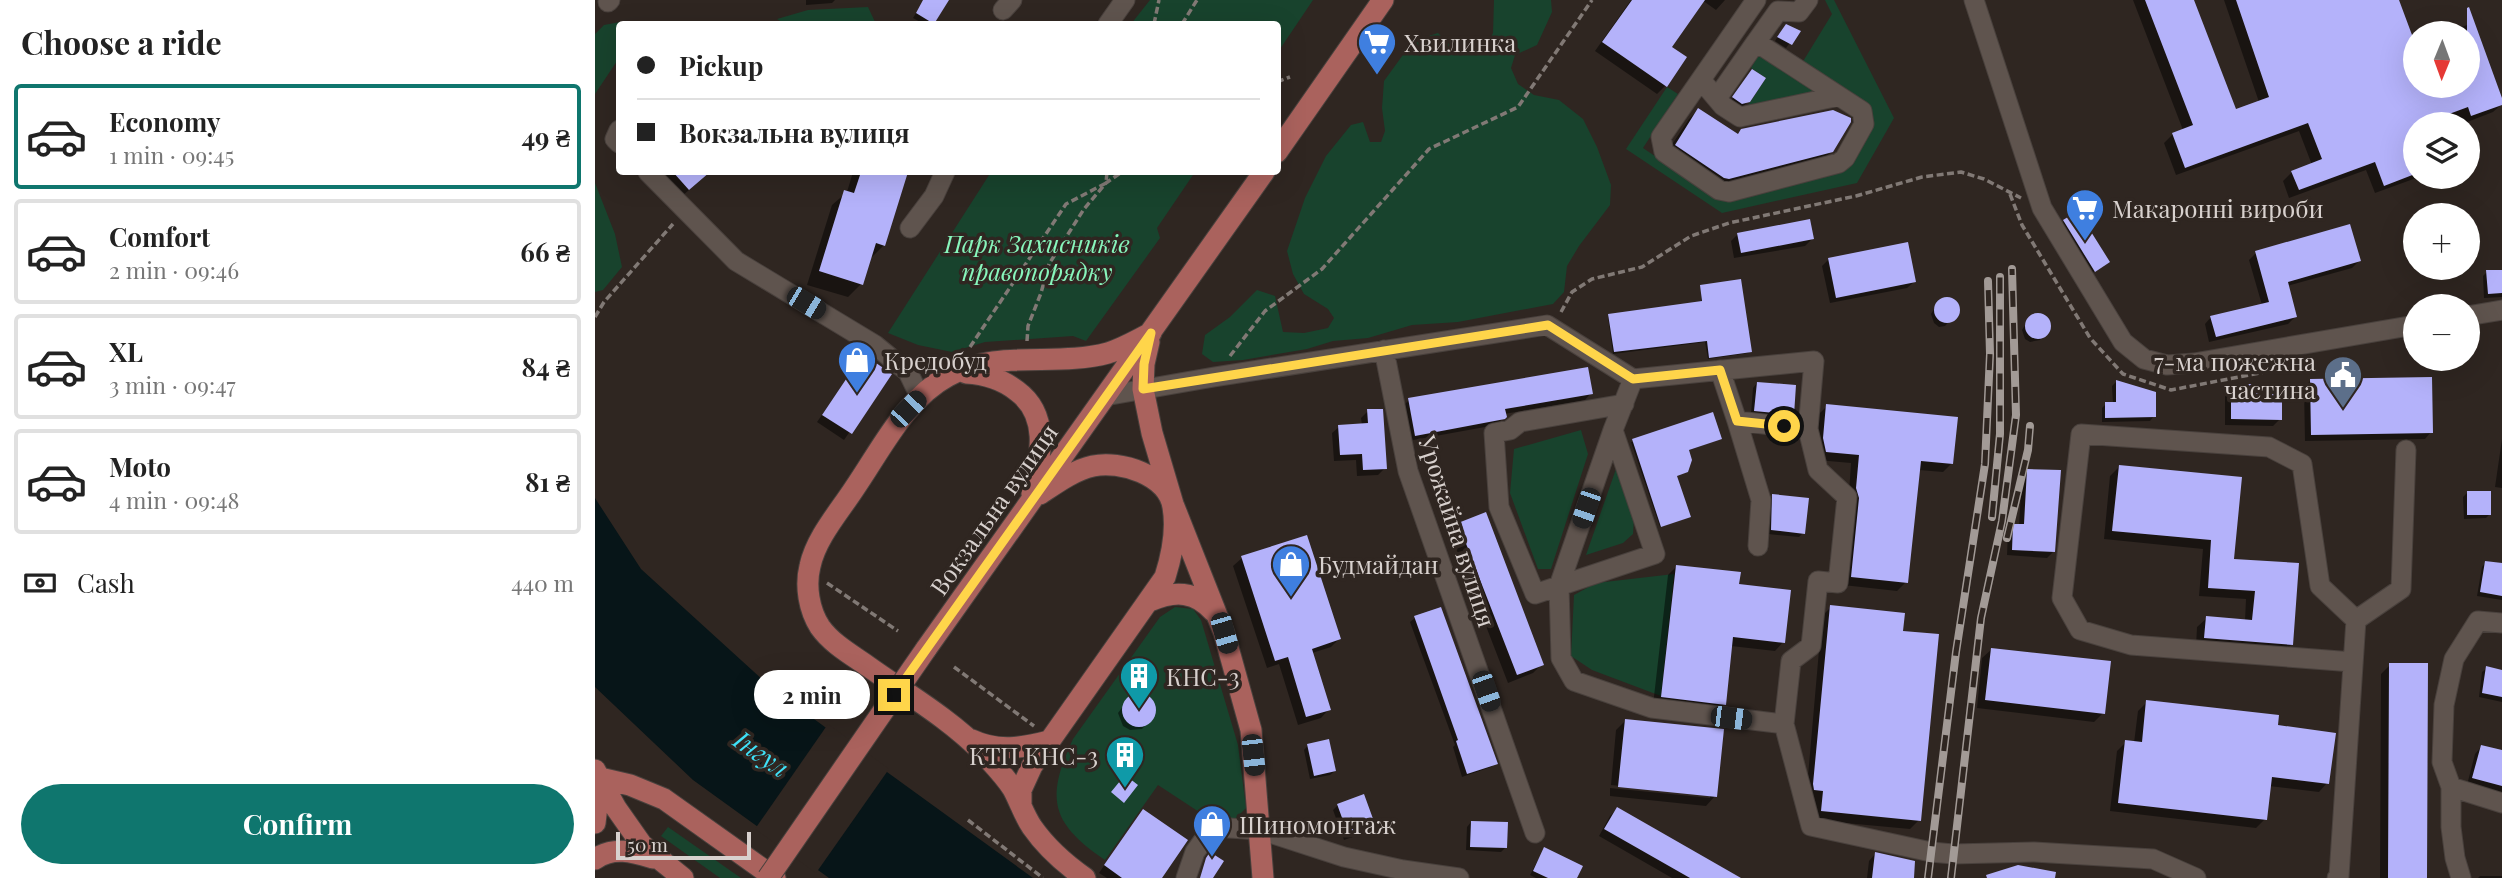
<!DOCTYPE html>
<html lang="en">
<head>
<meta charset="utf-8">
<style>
  :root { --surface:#fff; --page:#f2f2f2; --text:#222; --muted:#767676; --line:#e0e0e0; --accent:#0f766e }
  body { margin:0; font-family:"Playfair Display",serif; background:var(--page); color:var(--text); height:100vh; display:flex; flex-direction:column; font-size:26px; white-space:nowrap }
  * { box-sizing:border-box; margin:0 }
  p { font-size:23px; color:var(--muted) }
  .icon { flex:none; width:38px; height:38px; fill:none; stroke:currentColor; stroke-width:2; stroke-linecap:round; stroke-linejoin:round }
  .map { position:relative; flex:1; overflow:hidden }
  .sheet { display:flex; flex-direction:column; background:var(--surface); width:595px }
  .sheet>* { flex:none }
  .banner { position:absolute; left:21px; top:21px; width:665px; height:154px; border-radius:7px; box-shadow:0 7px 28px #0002; display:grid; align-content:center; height:154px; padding:0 21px; background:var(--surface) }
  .needle { width:46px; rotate:181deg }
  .controls { position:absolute; left:1808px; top:21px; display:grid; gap:14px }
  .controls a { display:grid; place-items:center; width:77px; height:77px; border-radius:50%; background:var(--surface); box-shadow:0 7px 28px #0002; font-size:35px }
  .scale { position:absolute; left:21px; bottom:18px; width:135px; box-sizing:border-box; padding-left:7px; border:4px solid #d8d1ce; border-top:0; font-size:19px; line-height:24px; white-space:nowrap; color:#d8d1ce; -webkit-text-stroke:5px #2f2621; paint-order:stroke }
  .end { position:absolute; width:32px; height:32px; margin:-16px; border:9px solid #ffd54a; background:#111; box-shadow:0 0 0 4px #111 }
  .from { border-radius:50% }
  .bubble { position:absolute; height:49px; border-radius:24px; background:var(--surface); box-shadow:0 7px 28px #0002; font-size:23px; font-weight:700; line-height:49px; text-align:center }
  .car { position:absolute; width:21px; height:42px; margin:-21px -10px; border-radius:9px; box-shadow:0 0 5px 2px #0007; background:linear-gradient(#222 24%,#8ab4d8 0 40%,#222 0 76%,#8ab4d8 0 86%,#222 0) }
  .banner b { display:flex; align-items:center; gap:24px; height:66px; font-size:26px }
  .banner b+b { border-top:2px solid var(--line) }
  .banner i { width:18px; height:18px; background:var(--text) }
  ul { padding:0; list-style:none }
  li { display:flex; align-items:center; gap:21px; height:105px; margin:0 14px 10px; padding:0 7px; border:4px solid var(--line); border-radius:7px }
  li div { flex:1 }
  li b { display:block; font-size:26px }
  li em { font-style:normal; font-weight:700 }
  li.current { border-color:var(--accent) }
  li>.icon { width:63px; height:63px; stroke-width:1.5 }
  h2 { padding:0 21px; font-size:32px; line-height:84px }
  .pay { display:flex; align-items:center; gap:18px; height:77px; padding:0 21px; font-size:26px }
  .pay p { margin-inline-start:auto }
  .primary-button { display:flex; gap:14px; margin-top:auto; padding:14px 21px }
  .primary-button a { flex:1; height:80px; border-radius:42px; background:var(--accent); color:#fff; font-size:28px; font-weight:700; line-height:80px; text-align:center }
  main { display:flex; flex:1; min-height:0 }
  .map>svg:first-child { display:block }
</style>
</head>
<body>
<main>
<section class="sheet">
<h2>Choose a ride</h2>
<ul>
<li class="current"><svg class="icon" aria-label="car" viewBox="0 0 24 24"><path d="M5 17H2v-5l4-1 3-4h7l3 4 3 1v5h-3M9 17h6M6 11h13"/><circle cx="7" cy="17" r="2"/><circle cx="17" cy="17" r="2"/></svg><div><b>Economy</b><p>1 min · 09:45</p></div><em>49 ₴</em></li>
<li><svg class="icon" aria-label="car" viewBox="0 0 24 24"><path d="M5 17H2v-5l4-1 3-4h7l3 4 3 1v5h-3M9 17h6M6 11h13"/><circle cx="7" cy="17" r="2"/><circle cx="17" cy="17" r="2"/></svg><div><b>Comfort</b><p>2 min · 09:46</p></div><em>66 ₴</em></li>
<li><svg class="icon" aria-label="car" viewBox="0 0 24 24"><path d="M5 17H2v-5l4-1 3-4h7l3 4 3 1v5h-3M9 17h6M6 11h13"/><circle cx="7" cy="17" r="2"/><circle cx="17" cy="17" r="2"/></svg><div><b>XL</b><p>3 min · 09:47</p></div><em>84 ₴</em></li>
<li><svg class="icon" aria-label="car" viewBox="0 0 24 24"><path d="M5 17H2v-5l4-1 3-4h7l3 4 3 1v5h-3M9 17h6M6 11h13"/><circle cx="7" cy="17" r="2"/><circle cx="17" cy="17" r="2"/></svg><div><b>Moto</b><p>4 min · 09:48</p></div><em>81 ₴</em></li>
</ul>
<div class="pay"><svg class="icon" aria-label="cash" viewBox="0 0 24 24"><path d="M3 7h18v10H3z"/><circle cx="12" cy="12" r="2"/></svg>Cash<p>440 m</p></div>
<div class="primary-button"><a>Confirm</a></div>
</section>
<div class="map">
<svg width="1907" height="878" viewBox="0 0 1907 878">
  <rect width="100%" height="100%" fill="#2f2621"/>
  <!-- green -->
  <path fill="#18432d" d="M555,0H718L683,52L682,24H536Z
    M899,0H956L957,12L942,45L920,55L916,68L923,84L939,95L964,100L988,119L1002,147L1016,185L1015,205L984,246L972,266L969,292L958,304L863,322L817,325L773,338L738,341L712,349L648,360L618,362L607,354L610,335L635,317L662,290L680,296L688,332L709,333L733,328L739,318L733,309L709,294L698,274L692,251L710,198L731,156L756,125L768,122L775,142H786L790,131L787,108L789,81L818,41L843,33L863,53L886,55L898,33Z
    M1230,0H1239L1299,118L1262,183L1127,213L1031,149L1072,87L1083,94L1048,148L1122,198L1258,160L1279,122L1276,110L1207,63L1237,14Z
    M273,7L281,24H190L182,19L213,10Z
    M25,22L24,58L0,94V34L9,25Z
    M1165,53L1224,92L1152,107L1171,78L1156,68Z
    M396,172H600L562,228L565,238L491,341L478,336L390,342L357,352L323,345L293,333Z
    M0,183L20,234L27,267L8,290L0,292Z
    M986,430L993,454L956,569H943L915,493L919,449Z
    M1022,466L1039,518L1038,534L1028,543L991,555Z
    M1079,574L1066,696L997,670L976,656L979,595L1001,583Z
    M580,607L598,609L606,620L643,745L651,808L630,829L563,785L510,860C456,823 450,799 478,739L565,617Z
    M73,827L146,878H125L66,836Z"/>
  <!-- water -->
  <path fill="#071518" d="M0,498L46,569L179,690L438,878H234L98,780L0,687Z"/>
  <!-- pier -->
  <path fill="#2f2621" d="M233,724L294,769L221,873L160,829Z"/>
  <!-- shadow -->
  <path fill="#0007" d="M211,0H240L237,3L211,5Z
    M329,0H352L336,24H329L318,18Z
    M1036,0H1130L1121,10L1107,0L1075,47L1071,85L1062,94L1000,51Z
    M1538,0H1597L1640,111L1664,102L1629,0H1802L1820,44V86H1872V33H1849L1878,23L1907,104L1898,112L1867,124L1864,115L1839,124H1820V177H1824L1780,193L1771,170L1694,198L1688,181L1697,172L1717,165L1704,131L1581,175L1569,143L1578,134L1588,130Z
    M1187,30L1203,32L1191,48L1180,41Z
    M1154,75L1153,101L1149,106L1143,107L1135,102Z
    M1103,110L1142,135L1237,151L1227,160L1119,187L1072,152L1094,119Z
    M54,172H115L80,202Z
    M258,172H312L289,245L276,258L266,284L253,297L212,285L237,205L252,192Z
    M1469,221L1509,266L1495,274L1465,225Z
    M1143,234L1217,239L1210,246L1139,258L1136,241Z
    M1661,253L1764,261L1757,268L1692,286L1700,317L1693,324L1614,342L1610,324L1616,317L1667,305L1654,260Z
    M1234,259L1319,282L1312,288L1235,303L1227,266Z
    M1907,271V297L1889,298L1888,276L1892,272Z
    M1106,287L1155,351L1153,353L1113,359L1110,342L1018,354L1013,317L1014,316L1106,303Z
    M1355,300L1362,307V313L1350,326L1344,327L1339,323L1336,314L1341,306L1346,301Z
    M1443,315L1452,320L1454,326L1445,340L1435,342L1430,339L1427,330L1434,319Z
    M268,356L294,375L249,440L222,422Z
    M1715,381L1836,432L1830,439L1710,441L1709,388Z
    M1521,382L1559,416L1555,421L1507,422V408L1511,404H1518L1517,386Z
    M1162,383L1197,414L1193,418L1156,414L1158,388Z
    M1637,386L1685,419L1678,426L1630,425V392Z
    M996,393L990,400L909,414L910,416L901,425L813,441L807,407L814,400Z
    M1232,406L1357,463L1348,472L1324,470L1311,582L1302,591L1248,585L1256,463L1222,460L1223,415Z
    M773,411L790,468L783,475L762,476L761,460L739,461L737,433L744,427L767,425L766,418Z
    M1125,439L1092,451L1081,476L1092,518L1065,527L1036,442Z
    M1907,439V488L1900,487Z
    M1524,467L1645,479L1637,560L1702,565L1697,644L1688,653L1601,647L1602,627L1612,618L1650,621L1651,599L1604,596L1608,549L1509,539L1515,476Z
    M1433,470L1458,552L1452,558L1412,555L1413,531L1419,526H1424L1427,476Z
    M1872,493L1895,514L1891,518L1869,519L1868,497Z
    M1178,496L1208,533L1204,537L1173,534V500Z
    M864,524L947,664L938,673L913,683L855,533Z
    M647,558L744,639L736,647L717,653L734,709L726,718L703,725L684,664L672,668L638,566Z
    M1891,562L1907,565V600L1882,596L1887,567Z
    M1081,567L1142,585L1188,642L1180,651L1136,646L1129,704L1120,713L1058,705L1073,575Z
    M1236,607L1306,632L1324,820L1315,829L1218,820L1220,800L1211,799L1227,616Z
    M820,618L901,763L896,767L867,777L858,747L860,745L815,622Z
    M1397,649L1508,713L1499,722L1382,708L1387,658Z
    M1795,665L1830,878H1785L1786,674Z
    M1892,668L1907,671V702L1884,697L1887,672Z
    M548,695L557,701L560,711L557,718L547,729L535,730L528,726L523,713L535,697Z
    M1552,702L1681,727L1732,783L1724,792L1674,786L1670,819L1661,828L1515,811L1522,751L1531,742L1539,743L1543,711Z
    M1030,721L1120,796L1111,806L1015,796V788L1115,798V795L1016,785L1021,730Z
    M713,745L740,771L735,775L715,779L709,750Z
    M1886,747L1907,758V794L1872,785L1880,754Z
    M743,805L779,826L775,831L749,840L738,810Z
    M1022,809L1127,878H1077L1004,836L1015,816Z
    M542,818L565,878H512L504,873Z
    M876,822L911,847L906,852L871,850L872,827Z
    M949,849L980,878H941L935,875Z
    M1280,854L1317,878H1272L1274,861Z
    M1885,876H1907V878H1883Z"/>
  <!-- building -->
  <path fill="#b4b2fa" d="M328,0H354L339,24L321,13Z
    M1037,0H1110L1077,47L1092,57L1072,87L1007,42Z
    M1550,0H1599L1641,109L1674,97L1641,0H1804L1820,43V86H1872V8L1874,7L1907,98V105L1876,116L1873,107L1827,124H1820V174L1789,186L1780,162L1704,190L1696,171L1727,159L1713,123L1590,168L1577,133L1598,125Z
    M1191,24L1206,31L1197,45L1182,37Z
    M1157,69L1171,78L1155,102L1147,104L1137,97Z
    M1103,108L1143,134L1146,129L1238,110L1256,118V122L1238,152L1134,179L1129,178L1080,145Z
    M78,172H115L94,190Z
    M266,172H313L290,246L281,243L268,285L224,271L249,190L259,193Z
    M1483,211L1515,262L1500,272L1468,220Z
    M1215,219L1219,239L1146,253L1142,233Z
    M1755,224L1766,261L1693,282L1702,317L1621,337L1615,316L1674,302L1660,251Z
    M1313,242L1321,282L1241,298L1233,258Z
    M1891,270H1907V293L1893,294Z
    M1146,279L1157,352L1114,358L1112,341L1019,352L1013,314L1107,301L1105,285Z
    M1339 310a13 13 0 1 1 26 0a13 13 0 1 1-26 0Z
    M1430 326a13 13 0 1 1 26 0a13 13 0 1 1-26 0Z
    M268,354L297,374L257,434L227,415Z
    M993,367L998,394L910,409L912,417L910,419L820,436L813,398Z
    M1837,377L1838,433L1716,435L1715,379Z
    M1521,380L1561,392V417L1510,418V402H1521Z
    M1162,382L1201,385L1199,415L1159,411Z
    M1636,384H1687V420L1636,419Z
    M1231,404L1363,417L1358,464L1326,461L1313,583L1256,577L1264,498L1261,488L1264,455L1231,452L1228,438Z
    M772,409H788L792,469L768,470L767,454L745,455L743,425L773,423Z
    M1118,412L1127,439L1094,450L1097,460L1093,472L1082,476L1096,517L1066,527L1037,439Z
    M1524,465L1647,477L1639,559L1704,563L1698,645L1609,638L1611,616L1657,620L1660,591L1613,588L1616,540L1517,531Z
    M1432,469L1466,470L1460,552L1417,550L1418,524H1429Z
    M1872,491H1896V515H1872Z
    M1177,494L1214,498L1210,534L1176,530Z
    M891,512L949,665L922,675L863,523Z
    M712,535L746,639L717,649L736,710L711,717L693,657L680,661L646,556Z
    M1890,561L1907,563V596L1885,592Z
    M1081,565L1146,572L1144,584L1196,590L1190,643L1138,637L1131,705L1066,697Z
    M1235,605L1310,613L1308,631L1344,634L1326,821L1226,811L1228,791L1219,790L1218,784Z
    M846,607L903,764L872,774L861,741L863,740L819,616Z
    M1396,648L1516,661L1510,714L1390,700Z
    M1794,663H1833L1832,878H1793Z
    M1891,666L1907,670V697L1887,693Z
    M527 710a17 17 0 1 1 34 0a17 17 0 1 1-34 0Z
    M1551,700L1684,715L1683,725L1741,733L1734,784L1677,777L1672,820L1523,803L1530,740L1547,742Z
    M1030,719L1129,729L1122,797L1023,787Z
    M734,739L741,771L719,776L712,744Z
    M1886,745L1907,750V786L1877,778Z
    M530,775L543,785L529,803L516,792Z
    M769,794L781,827L754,837L742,804Z
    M1022,807L1146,878H1095L1009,829Z
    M548,809L593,840L567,878H527L509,865Z
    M876,821L913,822L912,848L875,847Z
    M949,847L988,866L982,878H953L938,871Z
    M615,852L629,861L618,878H605L611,858Z
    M1280,852L1320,861L1319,878H1277Z
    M1423,865L1461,872L1460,878H1392L1391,875Z"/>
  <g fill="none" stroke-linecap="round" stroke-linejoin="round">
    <!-- minor casing -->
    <g stroke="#49413d" stroke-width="21">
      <path id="minor" d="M1161,0L1066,137L1069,152L1124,190L1134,192L1244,163L1250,158L1269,124L1267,111L1161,42L1183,11L1204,12L1213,0
        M1379,0L1447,208L1528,342L1549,359L1572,365L1599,363L1820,325
        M13,2L15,0
        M408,10L417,0
        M513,24L530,0
        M1106,80L1128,106L1145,117L1244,96
        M1122,98L1161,42
        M24,130L20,139L24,143
        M53,172L141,261L280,345L313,372L325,397
        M315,228L339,196L350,172
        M1872,316L1907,310
        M789,350L813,471L940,833
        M510,396L619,377L952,325L1038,379L1219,361L1213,429L1142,421L1125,370
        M1029,404L925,422L915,430L899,433L904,507L940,594L1060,554L1018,430L1038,379
        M1142,421L1166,500L1163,546
        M1018,430L964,586L966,658L979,681L1057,708L1189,724L1216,826L1336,852L1358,854L1439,852L1558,859L1601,878
        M1761,620L1806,589L1811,450
        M1189,724L1196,661L1216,646L1223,581L1243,583L1252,497L1223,470L1213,429
        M1856,787L1907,803
        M591,878L600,852L618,827L666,830L749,857L808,870L864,878
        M1742,878L1744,876L1761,620L1725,586L1707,464L1674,447L1486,434L1467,598L1485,630L1536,645L1758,662
        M1866,878L1860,858L1856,827V787L1847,762L1849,705L1859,659L1883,621L1907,623"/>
    </g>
    <!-- major casing -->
    <g stroke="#49413d" stroke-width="23">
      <path id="major" d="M682,152L788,0
        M554,342L549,364L548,389L557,433L578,504L629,633L656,730L668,878
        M371,373C390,374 407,379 422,391C456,416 445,458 437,494
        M555,601C580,590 601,591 619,612
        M331,649L669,172
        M377,740C402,752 428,748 454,741
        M0,770L21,808L47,845L88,878
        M5,778L35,785L69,799L180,878
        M426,806V790L437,766L570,577C577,555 582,530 578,507C573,475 525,460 498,466C479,470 460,484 445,494
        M0,823L5,780
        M0,859C19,846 38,852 58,858
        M490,878C470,864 451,847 437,827C429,815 425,802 418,789C410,776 398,764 388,753C355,719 312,694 274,667C257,655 237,644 225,627C214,610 210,586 215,566C221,538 244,512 259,489C286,450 310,399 353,376C403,349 461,367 513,353C529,348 542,340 556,333"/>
    </g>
    <!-- path -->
    <path stroke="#817975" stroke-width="3.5" stroke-dasharray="7 3.5" stroke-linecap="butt" d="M559,24L564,0
      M587,24L602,0
      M682,82L695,77
      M1415,194L1427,225L1495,338L1528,374L1576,390L1701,366
      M966,312L977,292L997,279L1047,267L1096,236L1134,223L1261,196L1327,177L1366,172L1389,179L1426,198
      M0,317L9,302L78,224
      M432,341L433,326L446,293L454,264L489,209L511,183L527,172
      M375,347L471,204L511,183L512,172
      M635,356L670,311L727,269L834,149L923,107L997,0
      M232,583L303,631
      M359,667L439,726
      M373,820L448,878"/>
    <!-- minor -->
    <use href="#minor" stroke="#5f544e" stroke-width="19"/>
    <!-- major -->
    <use href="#major" stroke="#aa625d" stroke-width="21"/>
    <!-- rail casing -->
    <g stroke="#a29a96" stroke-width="8">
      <path id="rail" d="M1397,517L1405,434V277
        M1412,538L1433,450L1435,426
        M1333,878L1361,652L1390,464L1395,354L1393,281
        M1356,878L1386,618L1407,521L1421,415L1417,269"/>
    </g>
    <!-- rail -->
    <use href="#rail" stroke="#2f2621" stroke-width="5" stroke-dasharray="16" stroke-linecap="butt"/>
    <!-- major-bridge casing -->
    <g stroke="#49413d" stroke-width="23" stroke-linecap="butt">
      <path id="major-bridge" d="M173,878L331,649"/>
    </g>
    <!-- major-bridge -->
    <use href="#major-bridge" stroke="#aa625d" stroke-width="21"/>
  </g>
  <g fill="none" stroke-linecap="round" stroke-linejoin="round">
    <!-- route -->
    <path stroke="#ffd54a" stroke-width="9" d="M299,695L556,333L549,364L548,389L953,325L1038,379L1125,370L1142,421L1189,426"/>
  </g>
  <!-- icons -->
  <defs>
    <g id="supermarket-pin" transform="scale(2.0125)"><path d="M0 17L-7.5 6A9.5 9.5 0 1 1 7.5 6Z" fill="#3f7fe0" stroke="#2f2621"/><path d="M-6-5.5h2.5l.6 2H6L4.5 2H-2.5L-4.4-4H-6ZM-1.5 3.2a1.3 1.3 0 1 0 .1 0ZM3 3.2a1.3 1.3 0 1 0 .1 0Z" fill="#fff"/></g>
    <g id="shop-pin" transform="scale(2.0125)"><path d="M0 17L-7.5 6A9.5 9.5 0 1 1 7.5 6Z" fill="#3f7fe0" stroke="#2f2621"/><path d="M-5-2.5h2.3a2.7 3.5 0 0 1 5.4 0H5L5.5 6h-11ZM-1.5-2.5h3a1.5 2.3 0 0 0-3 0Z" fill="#fff"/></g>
    <g id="civic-pin" transform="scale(2.0125)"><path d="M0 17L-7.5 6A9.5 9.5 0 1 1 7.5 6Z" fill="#5c6f8a" stroke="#2f2621"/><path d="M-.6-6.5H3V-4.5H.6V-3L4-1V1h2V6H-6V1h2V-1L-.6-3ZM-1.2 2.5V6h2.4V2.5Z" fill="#fff"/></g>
    <g id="building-pin" transform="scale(2.0125)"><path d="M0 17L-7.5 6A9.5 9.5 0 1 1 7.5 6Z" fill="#0f9aa8" stroke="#2f2621"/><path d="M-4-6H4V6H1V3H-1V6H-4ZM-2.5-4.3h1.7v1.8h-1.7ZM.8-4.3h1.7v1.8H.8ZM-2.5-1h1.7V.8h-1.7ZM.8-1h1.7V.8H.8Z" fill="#fff"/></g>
  </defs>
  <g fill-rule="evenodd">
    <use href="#supermarket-pin" x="782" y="42"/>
    <use href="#supermarket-pin" x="1490" y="208"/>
    <use href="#shop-pin" x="262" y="360"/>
    <use href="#civic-pin" x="1748" y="375"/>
    <use href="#shop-pin" x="696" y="564"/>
    <use href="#building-pin" x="544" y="676"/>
    <use href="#building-pin" x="530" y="755"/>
    <use href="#shop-pin" x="617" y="824"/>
  </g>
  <g text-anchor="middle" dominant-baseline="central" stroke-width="7" stroke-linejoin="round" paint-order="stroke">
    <!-- poi labels -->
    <g font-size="24" fill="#d8d1ce" stroke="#2f2621" text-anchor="start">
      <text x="809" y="42">Хвилинка</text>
      <text x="1517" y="208">Макаронні вироби</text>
      <text x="289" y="360">Кредобуд</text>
      <text x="1721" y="361" text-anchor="end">7-ма пожежна<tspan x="1721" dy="28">частина</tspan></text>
      <text x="723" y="564">Будмайдан</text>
      <text x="571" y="676">КНС-3</text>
      <text x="503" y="755" text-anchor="end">КТП КНС-3</text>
      <text x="644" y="824">Шиномонтаж</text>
    </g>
    <!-- park labels -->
    <g font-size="24" font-style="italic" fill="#88f6bc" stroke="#2f2621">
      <text x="442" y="243">Парк Захисників<tspan x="442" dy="28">правопорядку</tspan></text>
    </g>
    <!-- street labels -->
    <g font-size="24" fill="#d8d1ce" stroke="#2f2621">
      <text transform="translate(398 509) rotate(-55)">Вокзальна вулиця</text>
      <text transform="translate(863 531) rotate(72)">Урожайна вулиця</text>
    </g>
    <!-- water labels -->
    <g font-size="26" font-style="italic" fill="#3fe1f7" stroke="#2f2621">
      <text transform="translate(167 753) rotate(35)">Інгул</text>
    </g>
  </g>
</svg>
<div class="controls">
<a><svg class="needle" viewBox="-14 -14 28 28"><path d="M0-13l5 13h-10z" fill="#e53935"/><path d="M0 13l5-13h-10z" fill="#767676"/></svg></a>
<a><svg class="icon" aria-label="layers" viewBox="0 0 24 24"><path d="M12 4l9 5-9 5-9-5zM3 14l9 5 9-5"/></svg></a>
<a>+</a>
<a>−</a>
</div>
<div class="scale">50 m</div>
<i class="end from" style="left:1189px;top:426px"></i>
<i class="end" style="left:299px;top:695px"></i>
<div class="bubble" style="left:159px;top:670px;width:116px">2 min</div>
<i class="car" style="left:211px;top:303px;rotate:121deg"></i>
<i class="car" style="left:313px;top:409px;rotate:44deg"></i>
<i class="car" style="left:991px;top:508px;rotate:199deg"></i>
<i class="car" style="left:629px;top:633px;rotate:164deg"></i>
<i class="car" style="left:891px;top:691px;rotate:161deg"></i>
<i class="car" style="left:1136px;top:718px;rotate:97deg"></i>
<i class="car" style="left:658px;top:755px;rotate:174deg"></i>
<div class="banner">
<b><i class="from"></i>Pickup</b>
<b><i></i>Вокзальна вулиця</b>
</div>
</div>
</main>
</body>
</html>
